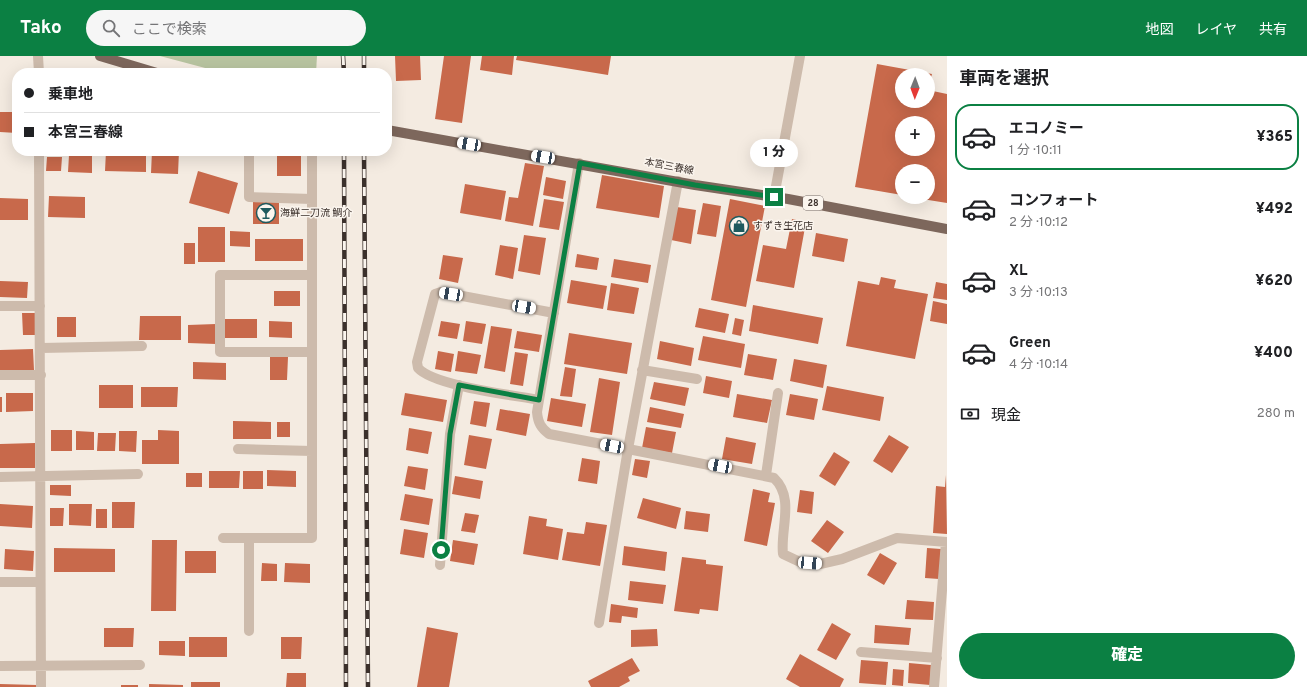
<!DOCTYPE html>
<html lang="ja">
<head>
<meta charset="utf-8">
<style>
  :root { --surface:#fff; --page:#f6f6f6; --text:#202124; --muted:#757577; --line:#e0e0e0; --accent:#0b8043 }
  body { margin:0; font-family:Overpass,"Noto Sans JP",sans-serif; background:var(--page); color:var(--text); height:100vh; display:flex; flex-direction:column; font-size:15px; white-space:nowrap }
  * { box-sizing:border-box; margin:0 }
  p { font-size:13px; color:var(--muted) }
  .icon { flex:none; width:22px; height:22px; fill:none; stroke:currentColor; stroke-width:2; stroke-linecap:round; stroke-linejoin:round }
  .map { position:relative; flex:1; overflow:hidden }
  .details { display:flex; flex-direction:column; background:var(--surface); width:360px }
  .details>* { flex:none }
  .top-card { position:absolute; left:12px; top:12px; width:380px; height:88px; border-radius:16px; box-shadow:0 4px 16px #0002; display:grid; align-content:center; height:88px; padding:0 12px; background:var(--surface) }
  .needle { width:26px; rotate:181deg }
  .tools { position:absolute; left:895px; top:12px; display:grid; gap:8px }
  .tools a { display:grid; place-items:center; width:40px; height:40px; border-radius:50%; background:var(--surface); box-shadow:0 4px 16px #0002; font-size:20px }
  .end { position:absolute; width:18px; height:18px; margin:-9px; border:5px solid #0b8043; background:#fff; box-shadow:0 0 0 2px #fff }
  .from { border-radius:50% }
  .bubble { position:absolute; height:28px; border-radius:14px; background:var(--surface); box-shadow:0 4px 16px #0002; font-size:13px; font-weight:800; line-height:28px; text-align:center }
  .car { position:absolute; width:12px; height:24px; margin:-12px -6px; border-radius:5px; box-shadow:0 0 3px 1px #0007; background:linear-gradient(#fff 24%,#345 0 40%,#fff 0 76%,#345 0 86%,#fff 0) }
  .top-card b { display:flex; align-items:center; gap:14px; height:38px; font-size:15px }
  .top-card b+b { border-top:1px solid var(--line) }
  .top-card i { width:10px; height:10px; background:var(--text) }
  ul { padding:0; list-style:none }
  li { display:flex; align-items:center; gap:12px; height:66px; margin:0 8px 6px; padding:0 4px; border:2px solid transparent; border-radius:16px }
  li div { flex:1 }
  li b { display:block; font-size:15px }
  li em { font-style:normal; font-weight:800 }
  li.current { border-color:var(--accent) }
  li>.icon { width:36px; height:36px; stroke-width:1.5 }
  h2 { padding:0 12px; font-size:18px; line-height:48px }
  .pay { display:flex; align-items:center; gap:10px; height:44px; padding:0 12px; font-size:15px }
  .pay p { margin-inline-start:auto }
  .button { display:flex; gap:8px; margin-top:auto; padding:8px 12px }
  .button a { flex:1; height:46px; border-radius:24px; background:var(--accent); color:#fff; font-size:16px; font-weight:800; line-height:46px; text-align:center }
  header { display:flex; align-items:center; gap:24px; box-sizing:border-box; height:56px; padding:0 20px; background:var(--accent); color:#fff }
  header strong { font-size:19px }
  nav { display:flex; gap:22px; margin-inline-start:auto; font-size:14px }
  .search { width:280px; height:36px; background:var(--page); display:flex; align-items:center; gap:10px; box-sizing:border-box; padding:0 14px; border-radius:22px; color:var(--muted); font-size:15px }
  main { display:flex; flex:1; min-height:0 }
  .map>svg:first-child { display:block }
</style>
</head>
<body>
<header>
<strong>Tako</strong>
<div class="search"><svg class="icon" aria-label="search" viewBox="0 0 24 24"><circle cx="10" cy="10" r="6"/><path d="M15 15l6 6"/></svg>ここで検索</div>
<nav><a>地図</a><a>レイヤ</a><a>共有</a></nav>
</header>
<main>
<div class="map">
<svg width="947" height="631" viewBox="0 0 947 631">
  <rect width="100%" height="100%" fill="#f4ebe1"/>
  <!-- green -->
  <path fill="#b8c4a0" d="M160,0H317L316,17H224Z"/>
  <!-- building -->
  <path fill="#c8694b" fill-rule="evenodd" d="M395,0H420L421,24L396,25Z
    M444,0H471L462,67L435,63Z
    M482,0H514L512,19L480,14Z
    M517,0H611L608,19L516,4Z
    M877,8L932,18L929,28L928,19H902V45H928V34L947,38V147L916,142L928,141V115H902V139L855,131ZM902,67H928V93H902Z
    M0,56H17V77L0,76Z
    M106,95H146V116L105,115Z
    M152,95H179L178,118L151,117Z
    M188,95H219V98H188Z
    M277,95H301V120H277Z
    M69,99L92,100V117L68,116Z
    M47,101H62L61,115H46Z
    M525,107L544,110L533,170L505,165L509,141L518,142Z
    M198,115L238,127L229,158L189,147Z
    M602,119L664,130L659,162L596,152Z
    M546,121L566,125L563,143L543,139Z
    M465,128L506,135L501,164L460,157Z
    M49,140L85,141V162L48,161Z
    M0,142L28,143V164H0Z
    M544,143L564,146L559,174L539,171Z
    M730,143L765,150L746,251L711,244Z
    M253,146H279V168H253Z
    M703,147L721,150L716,181L697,178Z
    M677,151L696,154L691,188L671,184Z
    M792,163L806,166L794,232L756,225L763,189L786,193Z
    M198,171H225V206H198Z
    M230,175L250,176V191L230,190Z
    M816,177L848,183L844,206L812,200Z
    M524,179L546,182L540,219L518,215Z
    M255,183H303V205H255Z
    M184,187H195V208H184Z
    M500,189L518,192L513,223L495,219Z
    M577,198L599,202L597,214L575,211Z
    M443,199L463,202L458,227L439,223Z
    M614,203L651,209L648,227L611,221Z
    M881,221L896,224L894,232L928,238L915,303L846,290L858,225L879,229Z
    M571,224L607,230L603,253L567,247Z
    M0,225L28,226L27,242L0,241Z
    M936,226L947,228V244L933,242Z
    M611,227L639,232L634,258L607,254Z
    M274,235H300V250H274Z
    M933,245L947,248V268L930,265Z
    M753,249L823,262L818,288L749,275Z
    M699,252L729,258L725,277L695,271Z
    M22,257H35V279H23Z
    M140,260H181V284H139Z
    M57,261H76V281H57Z
    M735,262L744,264L741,280L732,278Z
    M225,263H257V282H225Z
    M269,265L292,266V282L269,281Z
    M441,265L460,268L457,283L438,280Z
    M466,265L486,268L482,288L463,285Z
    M216,268V288L188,287V269Z
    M491,270L512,273L505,316L484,312Z
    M517,275L542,279L539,296L514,292Z
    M569,277L632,287L627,318L564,308Z
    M703,280L745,288L741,312L698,304Z
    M660,285L694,292L691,310L657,303Z
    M33,293L34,314L0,315V294Z
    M438,295L454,298L451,316L435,313Z
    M458,295L481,299L477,318L455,315Z
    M515,296L528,298L523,330L510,328Z
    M748,298L777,303L773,324L744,319Z
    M270,301H288L287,324H270Z
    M794,303L827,309L823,332L790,325Z
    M193,306L226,307V324L193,323Z
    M565,311L576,313L572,341L560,340Z
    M706,320L732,325L729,342L703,337Z
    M599,322L620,326L612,379L590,376Z
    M654,326L689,332L685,350L650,343Z
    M99,329H133V352H99Z
    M827,330L884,341L880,365L822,354Z
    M141,331H178L177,351H141Z
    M6,337H33V355L6,356Z
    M405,337L447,344L443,366L401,359Z
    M737,338L772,344L767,367L733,361Z
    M790,338L818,343L814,364L786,359Z
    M0,341H2V356H0Z
    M551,342L586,348L582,371L547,365Z
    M474,345L490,347L486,371L470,368Z
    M650,351L684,358L681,372L647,366Z
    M500,353L530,358L526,380L496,374Z
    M233,365L271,366V383H233Z
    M277,366H290V381H277Z
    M646,371L676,376L672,397L642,392Z
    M409,372L432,376L428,398L406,394Z
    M51,374H72V395H51Z
    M158,374L179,375V408H142V384H158Z
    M76,375L94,376V394H76Z
    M119,375H137L136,396L119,395Z
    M98,377H116L115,395H97Z
    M469,379L492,383L486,413L464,409Z
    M889,379L909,391L892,417L873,405Z
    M726,381L756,387L752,408L722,403Z
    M35,387V412H0V388Z
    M834,396L850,406L835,430L819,420Z
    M582,402L600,405L597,428L578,425Z
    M635,403L650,405L647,422L632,419Z
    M408,410L428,413L425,434L404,430Z
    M267,414L296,415V431L267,430Z
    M209,415H240L239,432H209Z
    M243,415H263V433H243Z
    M186,417H202V431H186Z
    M946,419L947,478L933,477L936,430L945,431Z
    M455,420L483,425L480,443L452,438Z
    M50,429H71V440L50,439Z
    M753,433L770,437L768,446L775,447L767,490L744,485Z
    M800,434L814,436L812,458L797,456Z
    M405,438L433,443L429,469L400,464Z
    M643,442L681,452L676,473L637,462Z
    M112,446H135L134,472H112Z
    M0,448L33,450L32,472L0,470Z
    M69,448H92L91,470L69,469Z
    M50,452H64L63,470H50Z
    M96,453H107V472H96Z
    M686,455L710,458L708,476L684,473Z
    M465,457L479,459L475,477L461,475Z
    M529,460L547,463L546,470L563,473L558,504L523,498Z
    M827,464L844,476L828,497L811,485Z
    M586,466L607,469L600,510L562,504L567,476L584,478Z
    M404,473L428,477L424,502L400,498Z
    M152,484H177L176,555H151Z
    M453,484L478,488L474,509L450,505Z
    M624,490L667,496L665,515L622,509Z
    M54,492L115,493V516H54Z
    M927,492L941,493L939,523L925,522Z
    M5,493L34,495L33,515L4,513Z
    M185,495H216V517H185Z
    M880,497L897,507L884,529L867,519Z
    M682,501L706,504V508L723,510L718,555L700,553L699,558L674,555Z
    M262,507L277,508V525H261Z
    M285,507L310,508V527L284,526Z
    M630,525L666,529L663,548L628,544Z
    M907,544L934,546L933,564L905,563Z
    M611,548L638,552L637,562L622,560L621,567L609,566Z
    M832,567L851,578L836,604L817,594Z
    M875,569L911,572L909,589L874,587Z
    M427,571L458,577L449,631H417Z
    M104,572H134L133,591H104Z
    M657,573L658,590L631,591V574Z
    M189,581H227V601H189Z
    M281,581H302L301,603H281Z
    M159,585H185V600L159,599Z
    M800,598L844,623L840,631H800L786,623Z
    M632,602L640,615L628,621L630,625L619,631H591L588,625Z
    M861,604L888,606L886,629L859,627Z
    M909,607L931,609L930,629L908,627Z
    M893,613L904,614L903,630L892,629Z
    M287,617H306V631H286Z
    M191,626H220V631H191Z
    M0,628L37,629V631H0Z
    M149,628L183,629V631H149Z
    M121,629H138V631H121Z"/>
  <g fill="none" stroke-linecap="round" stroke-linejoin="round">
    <!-- minor -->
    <path stroke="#cdbbac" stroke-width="10" d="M38,0L39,17
      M39,95L41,631
      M249,95V141L312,143
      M579,107L537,356C538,367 541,372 549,378L628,393L599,567
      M678,125L628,393L774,422C795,442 780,473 783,498L800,506L820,508L842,503L897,482L947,486
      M774,141L800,0
      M0,250H40
      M41,292L142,290
      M312,296H220V219H312
      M642,314L697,323
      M0,319H41
      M539,344C513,339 434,330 418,312L417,306L435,238L441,236L554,257
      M238,393L312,395
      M766,419L778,337
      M0,421L138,418
      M223,482H312V95
      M249,482V575
      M440,509L450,378L459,329
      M0,526H39
      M861,596L937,602
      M0,610L140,609
      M934,631L946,486"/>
    <!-- major -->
    <path stroke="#7d675c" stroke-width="10" d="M100,0L157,17
      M387,74L695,129L788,143L947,173"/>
    <!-- rail casing -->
    <g stroke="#3b302b" stroke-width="4.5">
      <path id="rail" d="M343,0L344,17
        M364,0V17
        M344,95L346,631
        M364,95L368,631"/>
    </g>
    <!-- rail -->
    <use href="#rail" stroke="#fbf5ee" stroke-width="3" stroke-dasharray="9" stroke-linecap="butt"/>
  </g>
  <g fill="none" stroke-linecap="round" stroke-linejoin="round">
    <!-- route -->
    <path stroke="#0b8043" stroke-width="5" d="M441,494L450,378L459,329L539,344L580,107L695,129L774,141"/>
  </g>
  <!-- icons -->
  <defs>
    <g id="bar-ring" transform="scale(1)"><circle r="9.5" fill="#fbf5ee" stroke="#1f5a5e" stroke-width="1.5"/><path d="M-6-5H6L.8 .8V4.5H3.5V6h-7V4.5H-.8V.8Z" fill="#1f5a5e"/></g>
    <g id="shop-ring" transform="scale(1)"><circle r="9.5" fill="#fbf5ee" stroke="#1f5a5e" stroke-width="1.5"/><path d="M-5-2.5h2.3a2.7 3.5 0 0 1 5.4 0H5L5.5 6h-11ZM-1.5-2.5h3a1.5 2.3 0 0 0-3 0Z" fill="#1f5a5e"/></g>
  </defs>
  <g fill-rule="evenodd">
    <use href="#bar-ring" x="266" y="157"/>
    <use href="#shop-ring" x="739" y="170"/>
  </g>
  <g text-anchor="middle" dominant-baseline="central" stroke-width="3" stroke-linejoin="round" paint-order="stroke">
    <!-- shield labels -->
    <rect fill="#fbf5ee" stroke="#756b66" stroke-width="1" x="803" y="140" width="20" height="14" rx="3"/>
    <g font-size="9" font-weight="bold" fill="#3b302b">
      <text x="813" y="147">28</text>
    </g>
    <!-- street labels -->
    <g font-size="10" fill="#3b302b" stroke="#fbf5ee">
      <text transform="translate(669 111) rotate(11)">本宮三春線</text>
    </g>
    <!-- poi labels -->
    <g font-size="10" fill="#3b302b" stroke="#fbf5ee" text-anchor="start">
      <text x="280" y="157">海鮮二刀流 鯛介</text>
      <text x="753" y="170">すずき生花店</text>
    </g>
  </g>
</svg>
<div class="tools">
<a><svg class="needle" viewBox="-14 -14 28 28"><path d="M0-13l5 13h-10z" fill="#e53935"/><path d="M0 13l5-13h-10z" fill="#757577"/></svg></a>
<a>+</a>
<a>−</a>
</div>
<i class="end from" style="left:441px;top:494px"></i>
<i class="end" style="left:774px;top:141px"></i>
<div class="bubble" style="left:750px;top:83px;width:48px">1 分</div>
<i class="car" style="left:469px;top:88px;rotate:280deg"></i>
<i class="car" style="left:543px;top:101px;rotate:280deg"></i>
<i class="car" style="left:451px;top:238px;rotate:279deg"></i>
<i class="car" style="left:524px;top:251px;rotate:100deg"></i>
<i class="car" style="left:612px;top:390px;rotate:281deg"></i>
<i class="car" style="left:720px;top:410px;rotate:281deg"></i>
<i class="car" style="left:810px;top:507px;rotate:94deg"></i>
<div class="top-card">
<b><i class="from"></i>乗車地</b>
<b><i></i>本宮三春線</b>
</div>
</div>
<section class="details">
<h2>車両を選択</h2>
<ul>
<li class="current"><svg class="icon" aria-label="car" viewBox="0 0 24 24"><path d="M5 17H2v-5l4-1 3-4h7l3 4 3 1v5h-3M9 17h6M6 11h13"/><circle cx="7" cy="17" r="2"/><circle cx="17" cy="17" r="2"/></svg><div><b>エコノミー</b><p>1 分 · 10:11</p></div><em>¥365</em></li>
<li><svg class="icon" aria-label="car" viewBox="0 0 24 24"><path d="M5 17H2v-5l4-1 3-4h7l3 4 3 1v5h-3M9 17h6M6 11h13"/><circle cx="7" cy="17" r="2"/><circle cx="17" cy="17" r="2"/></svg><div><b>コンフォート</b><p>2 分 · 10:12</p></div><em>¥492</em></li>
<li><svg class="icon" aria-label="car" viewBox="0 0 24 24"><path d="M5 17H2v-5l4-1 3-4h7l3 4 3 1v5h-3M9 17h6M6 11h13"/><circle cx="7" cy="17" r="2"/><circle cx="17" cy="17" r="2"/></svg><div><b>XL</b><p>3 分 · 10:13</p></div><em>¥620</em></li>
<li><svg class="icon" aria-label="car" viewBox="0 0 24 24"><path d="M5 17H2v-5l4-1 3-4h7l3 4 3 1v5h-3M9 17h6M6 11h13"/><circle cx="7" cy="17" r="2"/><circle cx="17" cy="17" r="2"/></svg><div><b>Green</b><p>4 分 · 10:14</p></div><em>¥400</em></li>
</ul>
<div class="pay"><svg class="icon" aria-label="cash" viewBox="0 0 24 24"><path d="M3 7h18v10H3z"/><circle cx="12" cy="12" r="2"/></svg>現金<p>280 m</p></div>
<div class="button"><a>確定</a></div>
</section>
</main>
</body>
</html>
